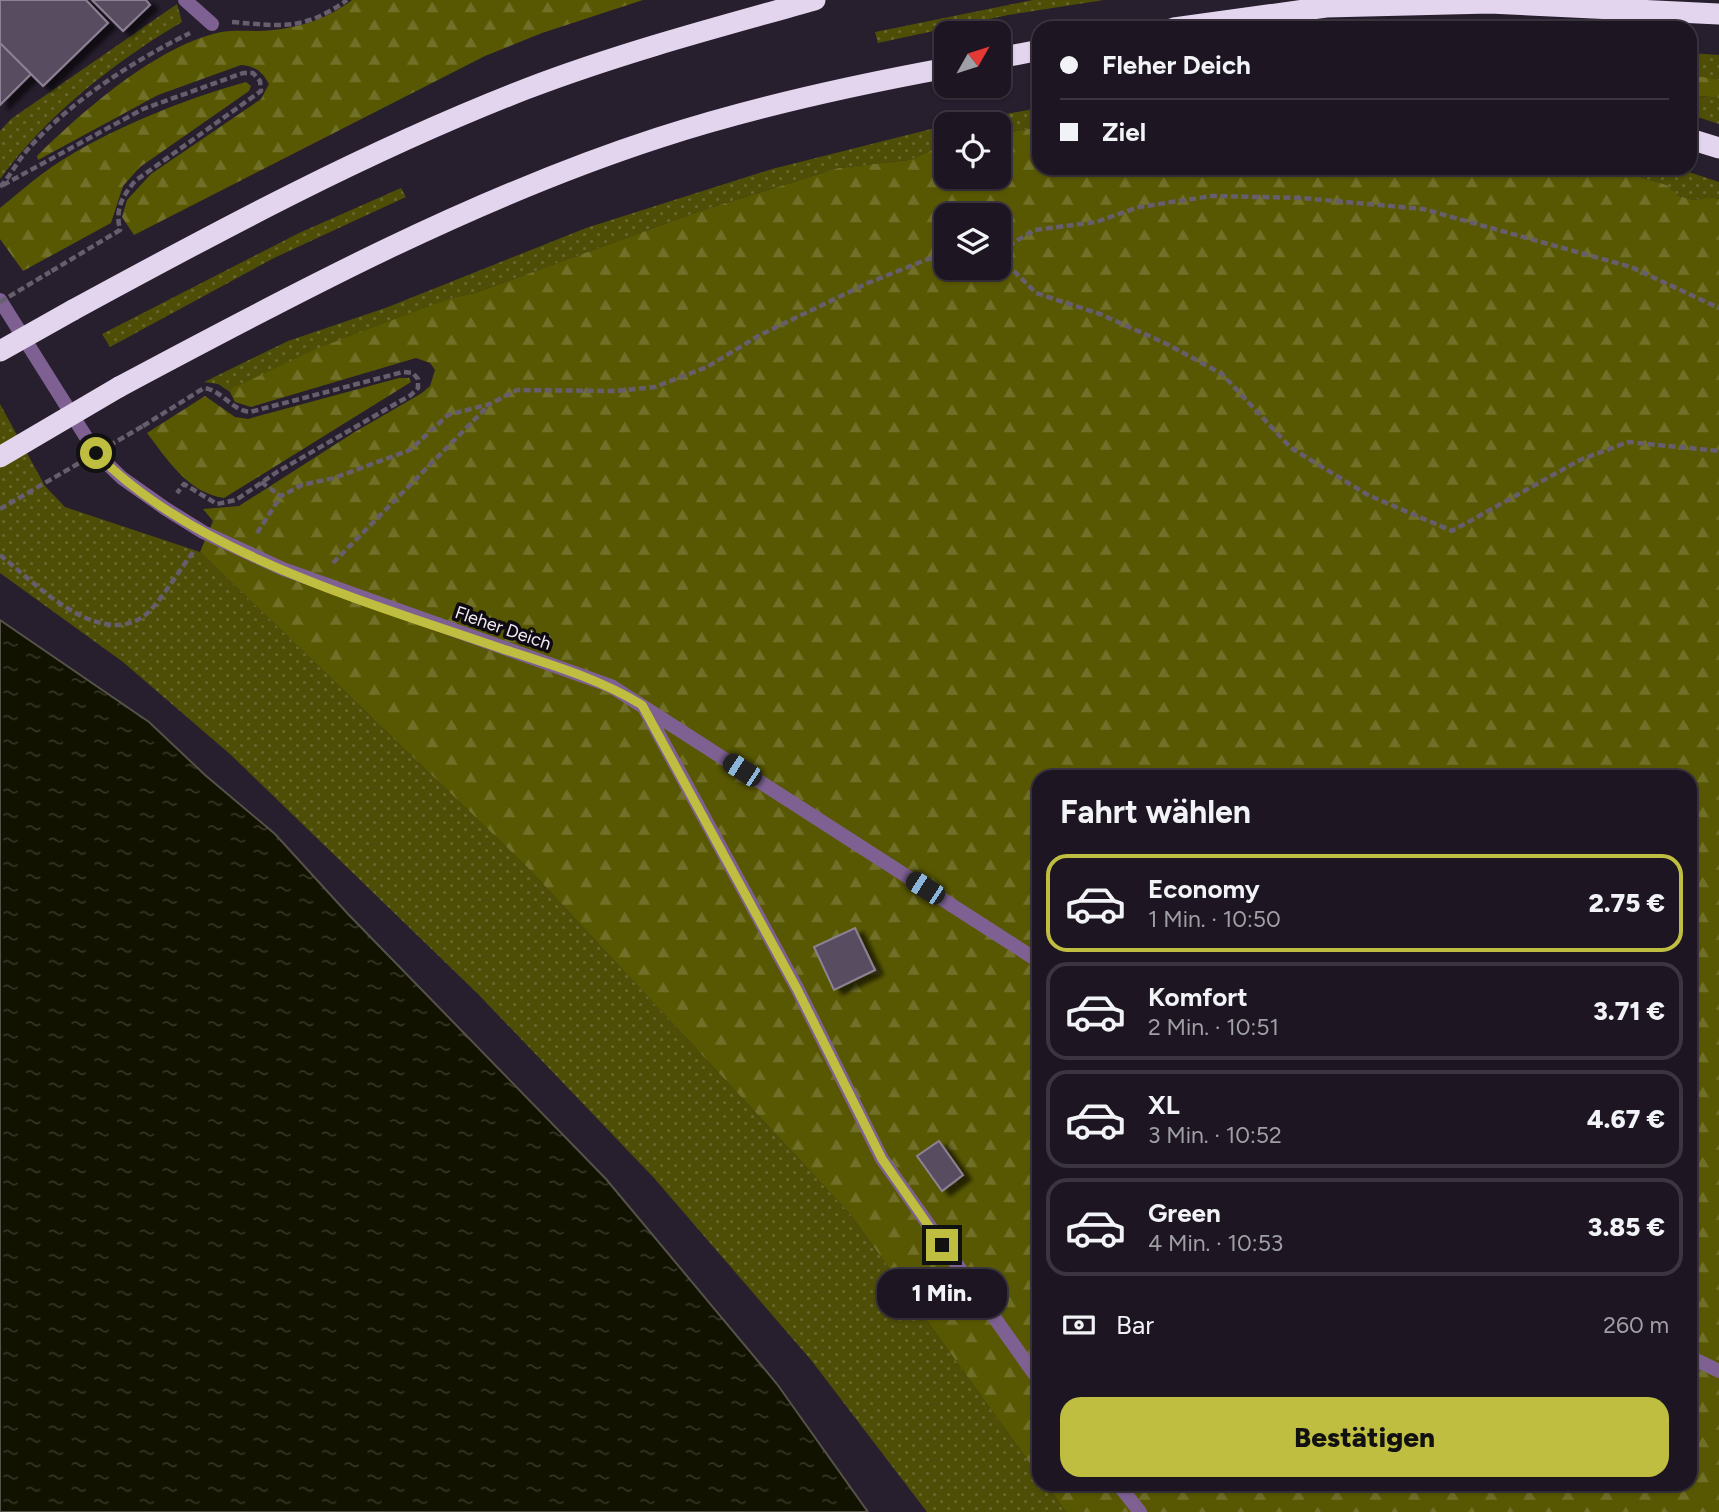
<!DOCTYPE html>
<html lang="de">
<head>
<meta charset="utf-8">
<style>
  :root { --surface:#1d1622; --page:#251f2a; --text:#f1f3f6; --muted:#a09fa5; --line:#3b3540; --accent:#bfbe41 }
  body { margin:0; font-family:Figtree,sans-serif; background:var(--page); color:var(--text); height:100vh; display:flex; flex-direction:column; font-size:26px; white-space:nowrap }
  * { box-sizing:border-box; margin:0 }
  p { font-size:23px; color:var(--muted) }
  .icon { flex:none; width:38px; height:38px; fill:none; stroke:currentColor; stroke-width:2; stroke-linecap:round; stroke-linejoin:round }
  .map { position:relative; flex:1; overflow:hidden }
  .side { position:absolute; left:1032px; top:770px; width:665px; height:721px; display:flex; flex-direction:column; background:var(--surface); border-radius:21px; box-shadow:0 2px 5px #0004,0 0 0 2px var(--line) }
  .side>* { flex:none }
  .hud { position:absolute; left:1032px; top:21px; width:665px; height:154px; border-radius:21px; box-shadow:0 2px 5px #0004,0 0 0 2px var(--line); display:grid; align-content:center; height:154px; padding:0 28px; background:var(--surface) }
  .needle { width:46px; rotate:51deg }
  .fabs { position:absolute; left:934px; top:21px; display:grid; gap:14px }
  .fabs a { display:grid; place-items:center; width:77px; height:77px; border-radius:14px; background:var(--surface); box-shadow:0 2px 5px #0004,0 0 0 2px var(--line); font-size:35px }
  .end { position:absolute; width:32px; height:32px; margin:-16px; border:9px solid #bfbe41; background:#111; box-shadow:0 0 0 4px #111 }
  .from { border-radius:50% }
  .bubble { position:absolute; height:49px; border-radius:21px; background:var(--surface); box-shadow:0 2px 5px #0004,0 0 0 2px var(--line); font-size:23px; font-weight:800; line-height:49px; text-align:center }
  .car { position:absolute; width:21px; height:42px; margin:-21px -10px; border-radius:9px; box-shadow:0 0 5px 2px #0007; background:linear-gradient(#222 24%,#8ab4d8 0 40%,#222 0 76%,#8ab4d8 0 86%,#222 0) }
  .hud b { display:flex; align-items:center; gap:24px; height:66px; font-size:26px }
  .hud b+b { border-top:2px solid var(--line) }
  .hud i { width:18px; height:18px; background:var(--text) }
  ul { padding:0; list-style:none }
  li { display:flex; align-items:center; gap:21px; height:98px; margin:0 14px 10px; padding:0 14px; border:4px solid var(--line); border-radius:21px }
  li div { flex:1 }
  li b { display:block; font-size:26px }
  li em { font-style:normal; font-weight:800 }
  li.selected { border-color:var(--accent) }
  li>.icon { width:63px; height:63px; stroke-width:1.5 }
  h2 { padding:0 28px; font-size:32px; line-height:84px }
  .pay { display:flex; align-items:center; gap:18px; height:77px; padding:0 28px; font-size:26px }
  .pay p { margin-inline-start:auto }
  .cta { display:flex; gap:14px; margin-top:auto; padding:14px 28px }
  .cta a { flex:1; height:80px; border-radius:21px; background:var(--accent); color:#111; font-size:28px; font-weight:800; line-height:80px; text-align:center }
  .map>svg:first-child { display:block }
</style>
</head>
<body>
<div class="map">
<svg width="1719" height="1512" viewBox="0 0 1719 1512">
  <defs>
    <pattern id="grass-dots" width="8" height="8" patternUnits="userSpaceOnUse" patternTransform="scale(1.75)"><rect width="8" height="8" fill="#4e4e07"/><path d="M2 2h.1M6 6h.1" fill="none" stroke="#68682c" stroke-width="1.8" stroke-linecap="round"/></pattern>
    <pattern id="forest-firs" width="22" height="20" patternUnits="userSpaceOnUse" patternTransform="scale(1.75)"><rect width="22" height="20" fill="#595802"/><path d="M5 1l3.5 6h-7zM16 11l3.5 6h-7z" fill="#717028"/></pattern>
    <pattern id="water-ripples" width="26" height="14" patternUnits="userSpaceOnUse" patternTransform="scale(1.75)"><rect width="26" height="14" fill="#121200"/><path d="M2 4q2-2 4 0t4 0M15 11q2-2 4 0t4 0" fill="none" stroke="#353426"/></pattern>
    <filter id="shadow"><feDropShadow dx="8" dy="4.5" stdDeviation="2" flood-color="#0009"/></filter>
  </defs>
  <rect width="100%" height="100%" fill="#271e2e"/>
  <!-- grass -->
  <path fill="url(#grass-dots)" d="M1033,0H1104L1008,15L878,43L875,32Z
    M177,4L182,22C114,62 47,115 0,179V131L11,119Z
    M1690,53L1719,55V80L1691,78Z
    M1690,95L1719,98V124L1691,115Z
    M1039,108V127L999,134V124H951Z
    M947,125V144L909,160L838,168L700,211L475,293L451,298L256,378L230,392L218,384L204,382L288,341L388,307L586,228L772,169Z
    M1611,168H1677L1719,182V199L1709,197L1694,200L1679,196L1667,185Z
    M401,188L406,197L274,258L110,347L102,334L299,233Z
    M0,404L45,486L65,507L200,552L527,867L850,1214L1039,1476L1040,1484H1046L1066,1512H927L811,1360L654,1178L478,994L231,755L123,662L0,573Z"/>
  <!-- forest -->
  <path fill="url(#forest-firs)" fill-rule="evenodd" d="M352,0H643L542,33L485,56L134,235L122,217L127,200L151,174L261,99L269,84C262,71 255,66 241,65L158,95L38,160L37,156C83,111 156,46 221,32C233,30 245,31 258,31C292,30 325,21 352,0Z
    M1696,76L1719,80V98L1691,95V78Z
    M246,82L251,86L249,91L140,167L123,186L111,223L23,271L0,239V208C14,197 27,185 42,174C94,135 183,99 246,82Z
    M1039,127L1040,168H1610L1667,185L1679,196L1694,200L1709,197L1719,199V1512H1066L1046,1484H1690V777H1040L1039,1476L850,1214L527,867L200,552L213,521L203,509L239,506L353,433L422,393L430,386L435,370L430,363L416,358L251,407L235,402L230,392L233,388L316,349L451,298L475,293L700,211L838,168L909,160L947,144V177H999V134ZM947,215H999V268H947Z
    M399,378H409L411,382L224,498C188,493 167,459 147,433L205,396L235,417L248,419Z"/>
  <!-- water -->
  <path fill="url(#water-ripples)" stroke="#555249" stroke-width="2" d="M0,620L149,722L205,775L275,834L348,914L606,1179L777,1384L868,1512H0Z"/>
  <!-- building -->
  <path fill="#594e60" stroke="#8d8195" stroke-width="2" filter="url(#shadow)" d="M0,0H86L108,23L43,86L0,43Z
    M92,0H146L150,5L123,31Z
    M0,43L31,74L0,105Z
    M855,928L875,970L834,990L814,947Z
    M939,1141L963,1175L942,1191L917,1156Z"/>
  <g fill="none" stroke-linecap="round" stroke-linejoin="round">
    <!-- path -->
    <path stroke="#675e6d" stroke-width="4.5" stroke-dasharray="7 3.5" stroke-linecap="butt" d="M232,22C281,26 304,31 347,0
      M3,185L143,109L243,73H253L260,81L261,91L135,181C122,197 115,209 120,230L50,272
      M0,187C11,175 18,160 29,148C71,101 133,61 190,33
      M999,251L1035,230L1096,222L1139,207L1212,196L1302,198L1423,209L1631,267L1719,308
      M999,256L1036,293L1100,314L1167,344L1222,374L1291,448L1368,495L1452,531L1580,460L1628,442L1719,451
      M143,426L204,388C223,391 231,410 250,412L403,372L413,373L418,379V388L411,395L277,472L236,500L217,504L184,484L177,493
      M261,482L281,496L302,485L334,478L410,450L448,415L490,404L517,390L615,391L655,387L707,367L760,335L868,283L928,259L947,257
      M257,533L281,496
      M0,555C34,582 97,649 144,616C158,606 182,566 194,551
      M333,563L489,405"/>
    <!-- lane -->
    <path stroke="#7e6192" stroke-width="14" d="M0,300L96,453L122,478L166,509L203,532L283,569L611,686L1040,962
      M645,709L797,988L882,1159L1040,1382
      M1690,1357L1719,1371
      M1118,1484L1140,1512"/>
    <!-- street -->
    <path stroke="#7e6192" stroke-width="14" d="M185,0L212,24"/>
    <!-- highway -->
    <path stroke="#e3d5ed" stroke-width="21" d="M1174,28L1326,7L1490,3L1719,14
      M999,58L1040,50
      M1690,139L1719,148
      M73,310C220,230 369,150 526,89C620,53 718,27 815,0
      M119,387C291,295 473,198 658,138C753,107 849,86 947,68"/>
    <!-- path-bridge -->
    <path stroke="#675e6d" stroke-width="4.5" stroke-dasharray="7 3.5" stroke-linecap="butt" d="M0,302L50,272
      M0,509L143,426"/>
    <!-- highway-bridge -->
    <path stroke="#e3d5ed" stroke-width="21" d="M0,351L73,310
      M0,457L119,387"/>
  </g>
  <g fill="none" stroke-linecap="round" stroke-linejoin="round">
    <!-- route -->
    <path stroke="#bfbe41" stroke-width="9" d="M96,453C192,553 370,603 500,648C549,664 598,678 642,705L797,989L882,1159L942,1245"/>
  </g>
  <g text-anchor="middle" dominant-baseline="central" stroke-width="7" stroke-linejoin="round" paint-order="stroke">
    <!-- street labels -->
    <g font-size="18" fill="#f0e9f4" stroke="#0e0a11">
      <text transform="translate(503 628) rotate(19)">Fleher Deich</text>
    </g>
  </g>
</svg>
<div class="fabs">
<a><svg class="needle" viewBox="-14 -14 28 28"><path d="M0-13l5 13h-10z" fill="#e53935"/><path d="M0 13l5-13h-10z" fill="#a09fa5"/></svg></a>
<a><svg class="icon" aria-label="locate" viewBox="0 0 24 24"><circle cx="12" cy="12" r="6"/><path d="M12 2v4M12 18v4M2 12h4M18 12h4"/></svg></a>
<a><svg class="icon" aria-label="layers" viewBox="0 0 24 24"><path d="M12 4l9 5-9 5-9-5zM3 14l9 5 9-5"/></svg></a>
</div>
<i class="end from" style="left:96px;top:453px"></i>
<i class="end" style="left:942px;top:1245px"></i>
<div class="bubble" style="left:877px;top:1269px;width:130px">1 Min.</div>
<i class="car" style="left:742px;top:770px;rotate:303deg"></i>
<i class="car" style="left:925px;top:888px;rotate:303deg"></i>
<div class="hud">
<b><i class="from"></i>Fleher Deich</b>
<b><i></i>Ziel</b>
</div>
<section class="side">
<h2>Fahrt wählen</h2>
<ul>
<li class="selected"><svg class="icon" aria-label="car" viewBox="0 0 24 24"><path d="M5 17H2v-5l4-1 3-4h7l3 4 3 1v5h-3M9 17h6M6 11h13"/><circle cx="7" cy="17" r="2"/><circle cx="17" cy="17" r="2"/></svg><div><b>Economy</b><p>1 Min. · 10:50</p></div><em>2.75 €</em></li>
<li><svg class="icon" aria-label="car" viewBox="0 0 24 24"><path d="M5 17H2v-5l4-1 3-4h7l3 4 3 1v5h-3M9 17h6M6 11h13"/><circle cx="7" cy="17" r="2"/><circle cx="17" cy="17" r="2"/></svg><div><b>Komfort</b><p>2 Min. · 10:51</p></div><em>3.71 €</em></li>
<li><svg class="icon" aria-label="car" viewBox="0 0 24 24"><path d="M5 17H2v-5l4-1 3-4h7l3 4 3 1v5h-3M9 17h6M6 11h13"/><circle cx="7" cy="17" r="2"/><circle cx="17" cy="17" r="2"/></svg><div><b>XL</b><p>3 Min. · 10:52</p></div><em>4.67 €</em></li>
<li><svg class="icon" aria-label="car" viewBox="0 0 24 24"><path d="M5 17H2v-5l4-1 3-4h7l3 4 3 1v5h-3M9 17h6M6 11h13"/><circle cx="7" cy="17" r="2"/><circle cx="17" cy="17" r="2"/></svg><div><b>Green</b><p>4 Min. · 10:53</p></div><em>3.85 €</em></li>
</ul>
<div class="pay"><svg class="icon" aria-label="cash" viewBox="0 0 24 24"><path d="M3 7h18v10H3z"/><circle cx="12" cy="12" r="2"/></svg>Bar<p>260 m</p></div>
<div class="cta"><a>Bestätigen</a></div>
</section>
</div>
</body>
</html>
